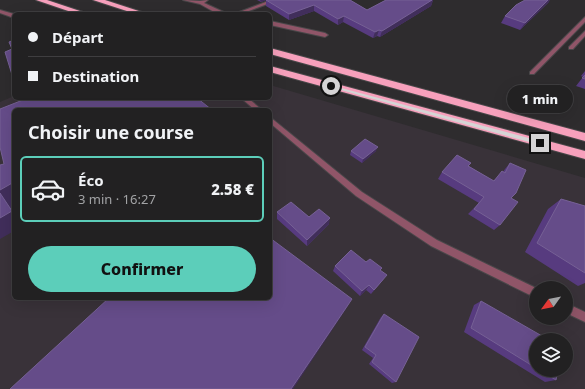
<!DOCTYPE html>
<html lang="fr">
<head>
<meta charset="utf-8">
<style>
  :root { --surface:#222122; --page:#2a292a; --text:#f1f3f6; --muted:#a2a3a5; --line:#3f3e40; --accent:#5cceba }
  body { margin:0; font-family:"Noto Sans",sans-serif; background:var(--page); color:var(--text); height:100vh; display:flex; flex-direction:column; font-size:15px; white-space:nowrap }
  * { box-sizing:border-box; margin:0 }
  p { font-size:13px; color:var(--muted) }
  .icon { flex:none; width:22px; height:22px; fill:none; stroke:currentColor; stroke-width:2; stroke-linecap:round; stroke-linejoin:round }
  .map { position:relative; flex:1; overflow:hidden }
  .drawer { position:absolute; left:12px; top:108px; width:260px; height:192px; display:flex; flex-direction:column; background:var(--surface); border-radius:6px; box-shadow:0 4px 16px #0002,0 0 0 1px var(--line) }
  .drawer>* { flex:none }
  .top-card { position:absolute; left:12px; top:12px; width:260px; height:88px; border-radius:6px; box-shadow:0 4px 16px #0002,0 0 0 1px var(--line); display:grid; align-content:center; height:88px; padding:0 16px; background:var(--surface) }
  .needle { width:26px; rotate:237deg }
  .tools { position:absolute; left:529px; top:281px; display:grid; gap:8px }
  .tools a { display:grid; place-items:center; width:44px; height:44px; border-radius:50%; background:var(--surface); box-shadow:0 4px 16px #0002,0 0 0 1px var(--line); font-size:20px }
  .end { position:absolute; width:18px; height:18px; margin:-9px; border:5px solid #d5d4d5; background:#111; box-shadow:0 0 0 2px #111 }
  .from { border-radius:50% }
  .bubble { position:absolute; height:28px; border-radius:14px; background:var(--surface); box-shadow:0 4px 16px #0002,0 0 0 1px var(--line); font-size:13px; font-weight:800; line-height:28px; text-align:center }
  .top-card b { display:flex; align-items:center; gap:14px; height:38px; font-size:15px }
  .top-card b+b { border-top:1px solid var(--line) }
  .top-card i { width:10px; height:10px; background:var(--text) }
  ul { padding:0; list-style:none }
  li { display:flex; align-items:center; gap:12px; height:66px; margin:0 8px 6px; padding:0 8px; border:2px solid transparent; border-radius:6px }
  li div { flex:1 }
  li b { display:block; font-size:15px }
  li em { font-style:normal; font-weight:800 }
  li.active { border-color:var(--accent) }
  li>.icon { width:36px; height:36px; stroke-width:1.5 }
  h2 { padding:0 16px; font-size:18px; line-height:48px }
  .action { display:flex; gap:8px; margin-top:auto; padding:8px 16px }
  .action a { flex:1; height:46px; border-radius:24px; background:var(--accent); color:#111; font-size:16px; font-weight:800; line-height:46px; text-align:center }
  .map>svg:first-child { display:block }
</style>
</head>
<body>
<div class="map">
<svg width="585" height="389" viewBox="0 0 585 389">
  <rect width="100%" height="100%" fill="#2e2c2e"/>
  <!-- built -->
  <path fill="#393239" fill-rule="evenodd" d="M270,85L585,178V389H0V102L14,96V98H270ZM14,110H270V298H14ZM536,288H566V318H536ZM536,340H566V370H536Z"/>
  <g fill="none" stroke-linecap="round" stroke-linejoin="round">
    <!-- minor casing -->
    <g stroke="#494749" stroke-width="2">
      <path id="minor" d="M183,0L200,1L208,0L204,3L228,14L216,13L200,4Z
        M271,0H278L241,14H234Z
        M0,10L14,14V18L0,13Z
        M585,17V22L534,74H530V72Z
        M270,21L325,33L328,35L325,37L270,25Z
        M585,31V36L573,49H569V47Z
        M241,98H248L262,110H255Z
        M270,117L362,192L437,240L536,288V298L431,246L356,196L270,123Z
        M566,303L585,312V322L566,313Z"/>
    </g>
    <!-- motorway casing -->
    <g stroke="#494749" stroke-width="2">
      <path id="motorway" d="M36,0H47L89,14H77Z
        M93,0H105L148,14H136Z
        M270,48L585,133V141L270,54Z
        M270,66L585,151V159L270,72Z"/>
    </g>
    <!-- minor -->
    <use href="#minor" fill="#905568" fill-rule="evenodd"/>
    <!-- motorway -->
    <use href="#motorway" fill="#f7a0bc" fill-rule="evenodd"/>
  </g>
  <!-- wall -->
  <path fill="#573b7f" d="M257,0H350L367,10L386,0H433L431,6L380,37L377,36L373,38L343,22L338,25L314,11L289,20L266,6V0L261,2Z
    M549,2L520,30L501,23L505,16Z
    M585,71V89L576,86L583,77L581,76Z
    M351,151H376L362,163L350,155Z
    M510,163L511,198L500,225L494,230L468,214L479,203L438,179L442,172L469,166L493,181L503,172L505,169Z
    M561,199L585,206V283L578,286L525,252L548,209Z
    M277,212L309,217L329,224L307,246L277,219Z
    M366,262L381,271L383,280L371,294L366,290L360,296L333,271L335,266Z
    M481,301L536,340V370H558L556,380L545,382L464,332L474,305Z
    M384,314L396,382L392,383L369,364L373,358L362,350L381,317Z"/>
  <!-- shaded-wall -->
  <path fill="#412e5b" d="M260,0H267L261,2Z
    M432,0H433L431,6L380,37L382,31Z
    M548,0H550L549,2L520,30L525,23Z
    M314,5V11L289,20V14Z
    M344,16L343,22L338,25V19Z
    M379,30L377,36L373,38L375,32Z
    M378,147L376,151L362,163L363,159Z
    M14,182V231L0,239V190Z
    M330,218L329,224L307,246V240Z
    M369,285L366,290L360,296L362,291Z
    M352,299L348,306L293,389H291Z"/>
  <!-- building -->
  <path fill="#654c89" stroke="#766195" d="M266,0H350L367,10L386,0H432L382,31L379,30L375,32L344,16L338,19L314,5L289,14Z
    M525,0H548L525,23L505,16L516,5Z
    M14,40V78H13L5,52L12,49L9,42Z
    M585,75V79L582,78Z
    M28,98H197L212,110H14V182L0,190V165L4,164L0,147V109Z
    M365,139L378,147L363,159L351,151Z
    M457,155L471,163L468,166L494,181L502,171L505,173L510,163L526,170L516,193L511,198L518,202L500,225L474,209L484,197L442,172Z
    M0,193L12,211L0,218Z
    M561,199L585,206V273L537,243Z
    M291,202L309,217L319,209L330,218L307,240L277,212Z
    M270,238L352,299L291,389H10L109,298H270Z
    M351,250L366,262L370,259L382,268L380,270L387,275L374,290L369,285L362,291L335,266Z
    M481,301L549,340H536V368L471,328Z
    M384,314L419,337L396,382L372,362L376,355L365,347Z
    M539,370H558L556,380Z"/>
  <!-- route -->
  <path fill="#d5d4d5" d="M330,85L540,141L543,143L540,145L330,87Z"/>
</svg>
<div class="tools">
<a><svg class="needle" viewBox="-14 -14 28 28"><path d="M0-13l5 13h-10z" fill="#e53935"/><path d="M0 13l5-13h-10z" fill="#a2a3a5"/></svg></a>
<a><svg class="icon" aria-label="layers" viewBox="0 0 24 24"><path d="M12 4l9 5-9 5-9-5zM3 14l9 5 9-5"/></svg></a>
</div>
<i class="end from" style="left:331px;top:86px"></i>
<i class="end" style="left:540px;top:143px"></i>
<div class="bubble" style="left:507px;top:85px;width:66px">1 min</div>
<div class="top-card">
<b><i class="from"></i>Départ</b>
<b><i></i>Destination</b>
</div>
<section class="drawer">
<h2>Choisir une course</h2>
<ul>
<li class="active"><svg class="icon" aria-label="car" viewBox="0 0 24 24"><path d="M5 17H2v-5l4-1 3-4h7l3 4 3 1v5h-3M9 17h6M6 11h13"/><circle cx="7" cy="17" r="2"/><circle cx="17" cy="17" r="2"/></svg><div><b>Éco</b><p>3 min · 16:27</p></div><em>2.58 €</em></li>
</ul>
<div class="action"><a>Confirmer</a></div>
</section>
</div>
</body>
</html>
